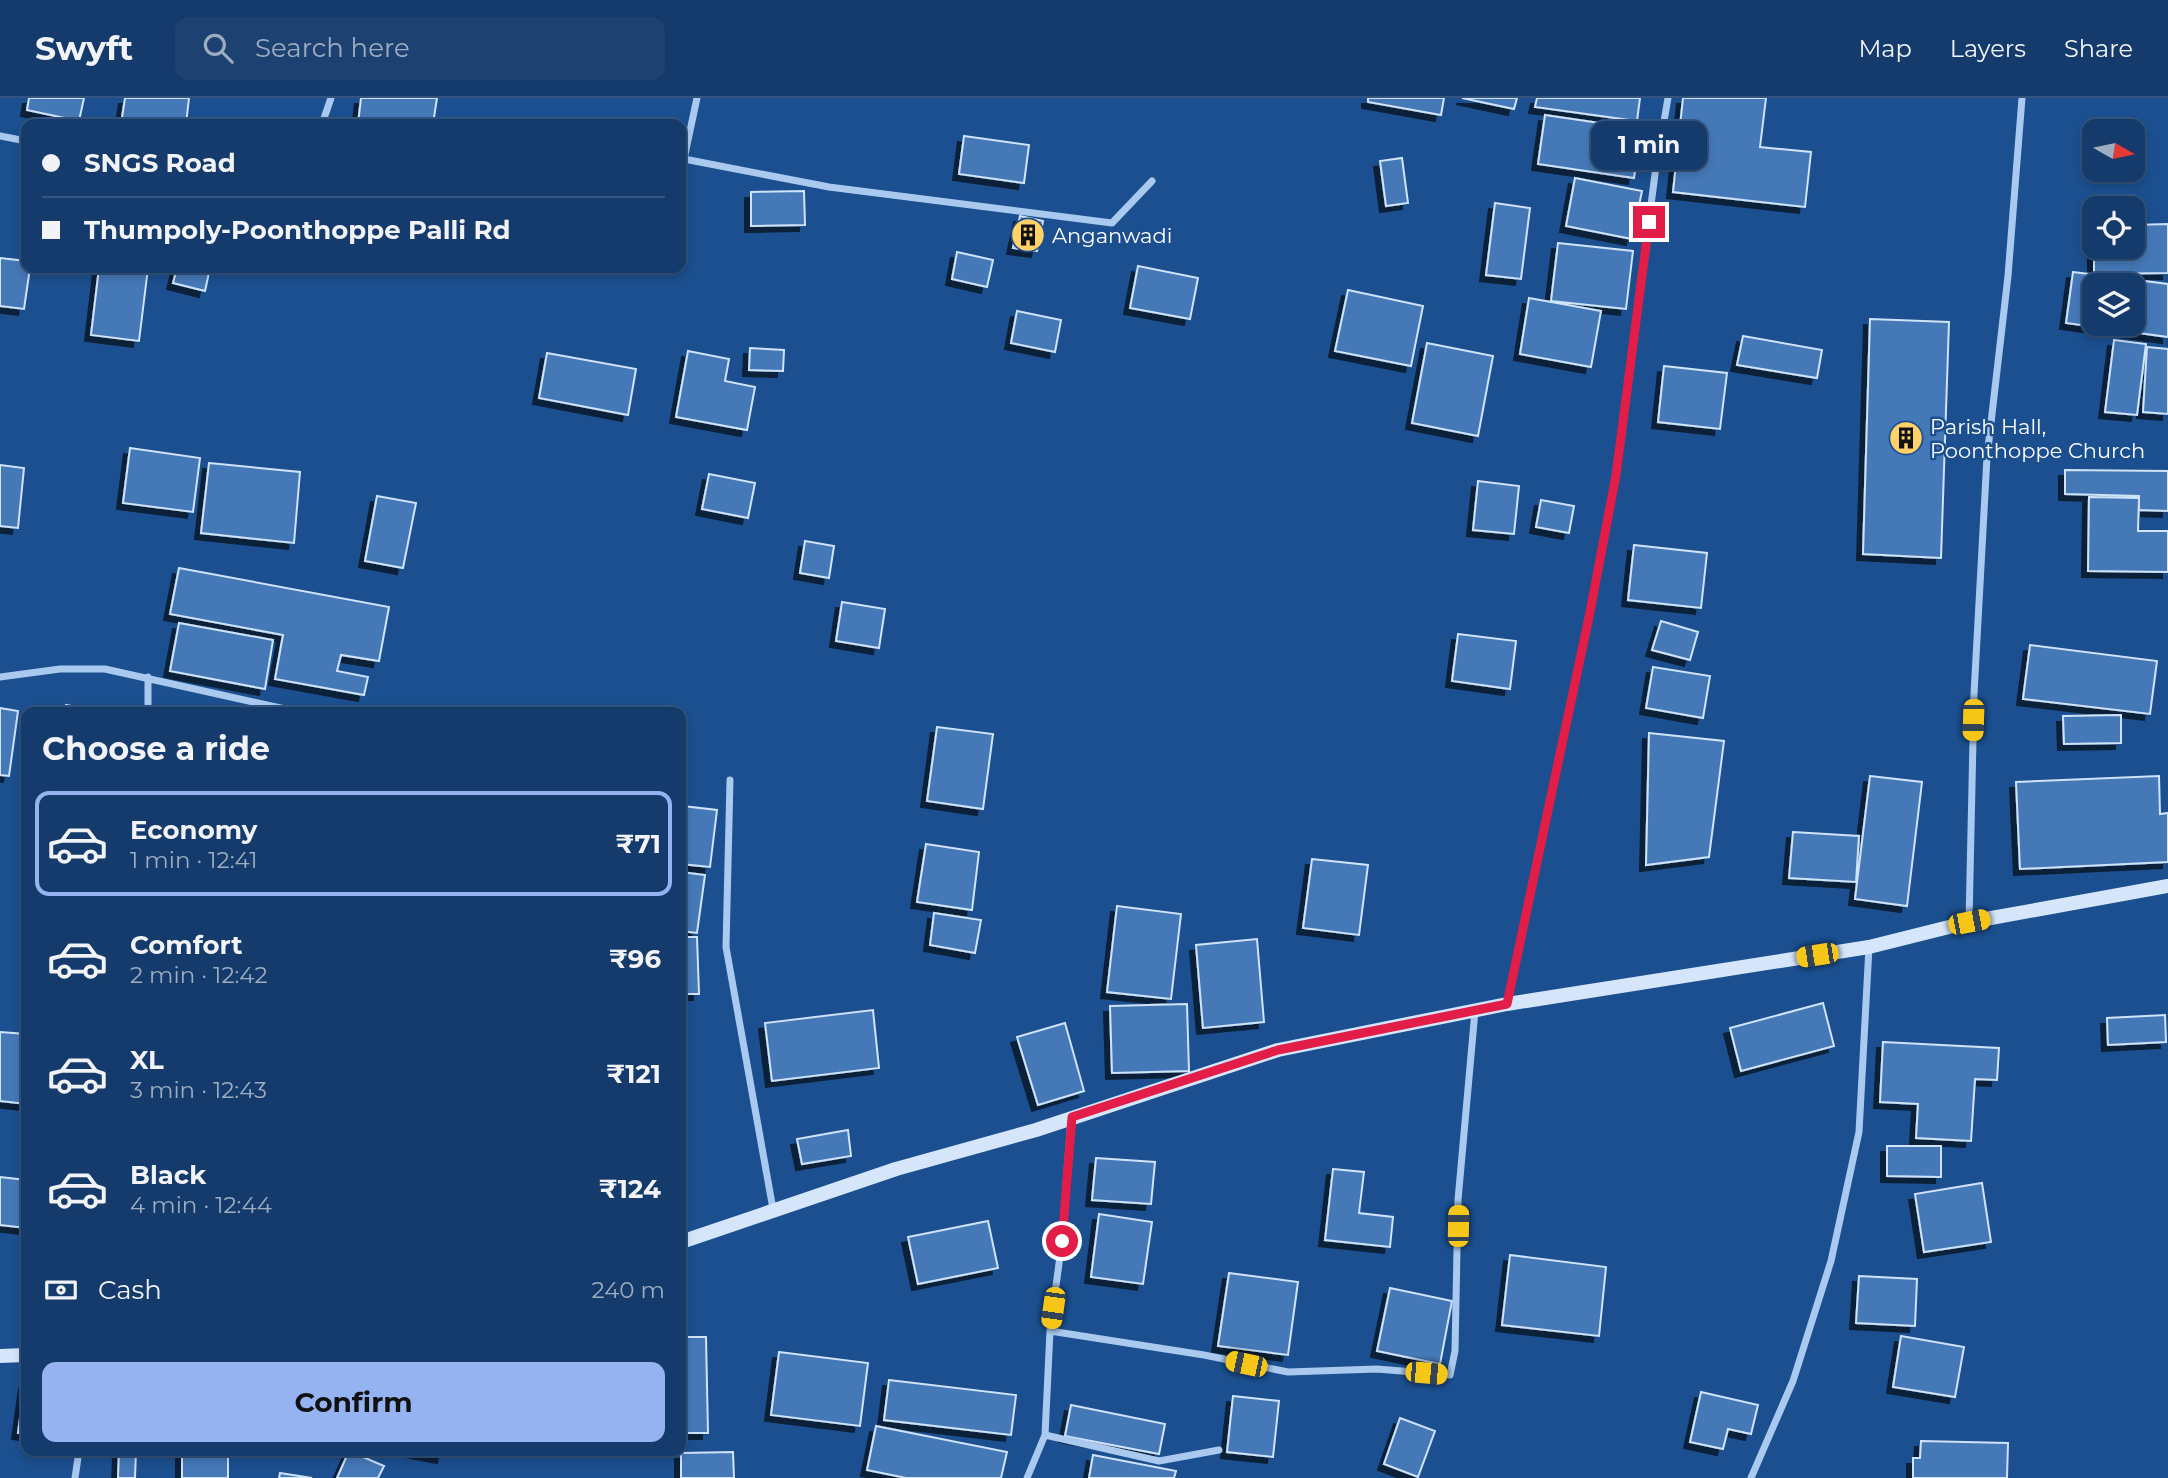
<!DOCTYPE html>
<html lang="en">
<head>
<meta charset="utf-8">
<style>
  :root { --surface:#143b6b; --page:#1d4271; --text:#f1f3f6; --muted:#9dadc1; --line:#33557e; --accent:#95b2f1 }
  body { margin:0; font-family:Montserrat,sans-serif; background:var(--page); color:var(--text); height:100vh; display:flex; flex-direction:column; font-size:26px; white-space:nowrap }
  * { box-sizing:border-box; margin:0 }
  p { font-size:23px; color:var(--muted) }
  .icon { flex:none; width:38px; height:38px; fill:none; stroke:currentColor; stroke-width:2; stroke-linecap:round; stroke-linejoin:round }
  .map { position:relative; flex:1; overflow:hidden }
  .sheet { position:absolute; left:21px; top:609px; width:665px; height:749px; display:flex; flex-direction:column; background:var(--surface); border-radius:14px; box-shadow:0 4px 10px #0003,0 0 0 2px var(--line) }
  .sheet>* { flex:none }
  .banner { position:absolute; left:21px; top:21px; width:665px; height:154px; border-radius:14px; box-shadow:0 4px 10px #0003,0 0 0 2px var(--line); display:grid; align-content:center; height:154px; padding:0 21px; background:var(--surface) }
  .needle { width:46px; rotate:99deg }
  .fabs { position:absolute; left:2082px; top:21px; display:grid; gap:14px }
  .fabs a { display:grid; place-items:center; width:63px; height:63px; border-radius:14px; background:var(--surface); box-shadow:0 4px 10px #0003,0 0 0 2px var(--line); font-size:35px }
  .end { position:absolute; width:32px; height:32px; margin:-16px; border:9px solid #e11d48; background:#fff; box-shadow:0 0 0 4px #fff }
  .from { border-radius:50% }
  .bubble { position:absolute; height:49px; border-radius:14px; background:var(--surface); box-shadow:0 4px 10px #0003,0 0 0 2px var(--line); font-size:23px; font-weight:700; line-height:49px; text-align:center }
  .car { position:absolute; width:21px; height:42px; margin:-21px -10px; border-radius:9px; box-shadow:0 0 5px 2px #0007; background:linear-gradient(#f5c518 24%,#345 0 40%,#f5c518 0 76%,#345 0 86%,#f5c518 0) }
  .banner b { display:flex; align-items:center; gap:24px; height:66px; font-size:26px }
  .banner b+b { border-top:2px solid var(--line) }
  .banner i { width:18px; height:18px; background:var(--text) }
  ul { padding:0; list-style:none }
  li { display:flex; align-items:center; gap:21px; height:105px; margin:0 14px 10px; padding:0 7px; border:4px solid transparent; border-radius:14px }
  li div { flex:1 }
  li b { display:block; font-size:26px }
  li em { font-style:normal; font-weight:700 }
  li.on { border-color:var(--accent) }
  li>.icon { width:63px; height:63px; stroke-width:1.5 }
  h2 { padding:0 21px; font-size:32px; line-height:84px }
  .pay { display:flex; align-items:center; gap:18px; height:77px; padding:0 21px; font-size:26px }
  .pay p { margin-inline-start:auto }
  .button { display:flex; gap:14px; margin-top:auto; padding:14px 21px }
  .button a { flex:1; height:80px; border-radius:14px; background:var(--accent); color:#111; font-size:28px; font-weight:700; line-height:80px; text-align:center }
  header { display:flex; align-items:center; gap:42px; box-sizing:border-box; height:98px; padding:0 35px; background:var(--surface); border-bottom:2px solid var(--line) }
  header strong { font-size:33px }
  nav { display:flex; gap:38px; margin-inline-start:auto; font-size:24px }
  .search { width:490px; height:63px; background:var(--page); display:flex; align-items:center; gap:18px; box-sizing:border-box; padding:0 24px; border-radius:14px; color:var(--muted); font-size:26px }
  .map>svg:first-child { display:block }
</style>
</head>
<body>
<header>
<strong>Swyft</strong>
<div class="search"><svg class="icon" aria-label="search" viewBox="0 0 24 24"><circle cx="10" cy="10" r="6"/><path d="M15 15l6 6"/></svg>Search here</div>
<nav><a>Map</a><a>Layers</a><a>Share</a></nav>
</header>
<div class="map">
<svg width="2168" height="1380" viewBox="0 0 2168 1380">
  <defs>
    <filter id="shadow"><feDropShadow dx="-6" dy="6" stdDeviation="0" flood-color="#0009"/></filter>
  </defs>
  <rect width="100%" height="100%" fill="#1b4f8f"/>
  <!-- building -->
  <path fill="#4478b7" stroke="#cfe3fa" stroke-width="2" fill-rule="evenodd" filter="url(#shadow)" d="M29,0H84L79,23L27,12Z
    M125,0H189L186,26H121Z
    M361,0H437L433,26H358Z
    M1368,0H1444L1441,17L1368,4Z
    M1462,0H1517L1514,11Z
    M1537,0H1640L1637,23L1535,9Z
    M1683,0H1766L1760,49L1811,54L1805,109L1673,94Z
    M1545,17L1641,31L1634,80L1538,66Z
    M527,20L562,26H526Z
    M964,38L1029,47L1024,85L959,76Z
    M1402,60L1408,105L1386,108L1380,63Z
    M1575,80L1642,93L1632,141L1566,128Z
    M804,93L805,127L751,128V94Z
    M1495,105L1530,110L1521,181L1486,177Z
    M1020,118L1043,123L1037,153L1013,150Z
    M2168,126V175L2094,176V127L2095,149H2133V127Z
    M1558,145L1633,153L1626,211L1551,203Z
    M957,154L993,162L987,189L952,181Z
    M0,160L26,163V170H30L24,211L0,208Z
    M1138,168L1198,180L1190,221L1130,210Z
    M99,170H148L139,243L91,237Z
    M177,170H210L205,193L173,185Z
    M2073,174L2168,186V239L2066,225ZM2095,187H2133V226H2095Z
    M1348,192L1423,208L1411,268L1335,253Z
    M1529,200L1601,213L1591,269L1520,256Z
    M1017,213L1061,222L1055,254L1011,245Z
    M1870,221L1949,224L1941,460L1863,456Z
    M1743,238L1822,252L1817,280L1737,267Z
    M2114,242L2146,246L2137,317L2105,314Z
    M1427,245L1493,258L1478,338L1412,325Z
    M2147,249L2168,251V316L2143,314Z
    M750,250L784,252L783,273L749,272Z
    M688,253L729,261L725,283L755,289L747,332L676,319Z
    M547,255L636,271L628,317L539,300Z
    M1664,268L1727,275L1720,331L1658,324Z
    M130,350L200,360L193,414L123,405Z
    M209,365L300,374L294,445L201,435Z
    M0,367L24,370L18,430L0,428Z
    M2065,372L2168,373V413L2139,412V398L2065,396Z
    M709,376L755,385L748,420L702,411Z
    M1478,383L1519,388L1514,436L1473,432Z
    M377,398L416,405L403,470L365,463Z
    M2089,399L2139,400L2138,433H2168V474L2088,473Z
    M1541,402L1574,408L1569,435L1536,429Z
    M805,443L834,448L829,480L800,475Z
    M1634,447L1707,455L1701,510L1628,502Z
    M179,470L389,509L379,563L341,557L337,573L368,579L364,597L275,581L283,537L170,516Z
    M842,504L885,511L879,550L836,543Z
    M1661,523L1698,534L1690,562L1652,552Z
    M179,525L273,542L265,591L170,573Z
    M1458,536L1516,543L1510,591L1452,583Z
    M2030,547L2157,563L2150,616L2023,601Z
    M1653,569L1710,578L1703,620L1646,610Z
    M66,607L105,614H64Z
    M0,610L18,613L9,678L0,677Z
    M2121,617V645L2064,646L2063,618Z
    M937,629L993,636L983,711L927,703Z
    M1649,635L1724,643L1709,759L1646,767Z
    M1870,678L1922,684L1907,808L1855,801Z
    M2159,678L2160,716L2168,715V764L2020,771L2016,684Z
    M681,692H685L683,708L717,712L710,769L681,766Z
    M1793,734L1859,738L1856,784L1789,780Z
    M926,746L979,754L972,812L917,804Z
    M1312,761L1368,767L1359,837L1303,830Z
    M681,774L705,777L697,835L681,833Z
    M1117,808L1181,816L1171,901L1107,894Z
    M934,815L981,822L975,855L930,847Z
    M681,839H697L699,896H681Z
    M1257,841L1264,924L1203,930L1196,847Z
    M1823,905L1834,948L1741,973L1730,930Z
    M1187,906L1189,973L1112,975L1110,908Z
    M873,912L879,970L772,983L765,925Z
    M2165,917L2166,944L2108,947L2107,920Z
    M1065,925L1084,993L1038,1007L1017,939Z
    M0,934L26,936V1006L0,1003Z
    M1883,944L1999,950L1997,982L1975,981L1971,1043L1916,1040L1918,1006L1880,1004Z
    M848,1032L851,1058L802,1066L797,1041Z
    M1887,1048H1941V1079L1887,1078Z
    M1096,1060L1155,1064L1151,1106L1092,1102Z
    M1333,1071L1364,1074L1359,1115L1393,1119L1390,1149L1325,1142Z
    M0,1079L26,1082V1130L0,1127Z
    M1982,1085L1991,1144L1924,1154L1915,1096Z
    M1099,1116L1152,1124L1143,1186L1091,1179Z
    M988,1123L998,1170L918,1186L908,1139Z
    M1510,1157L1606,1169L1599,1238L1502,1227Z
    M1229,1175L1298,1184L1288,1257L1218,1248Z
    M1859,1178L1917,1181L1915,1228L1856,1225Z
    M1390,1190L1452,1203L1440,1266L1377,1253Z
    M1901,1238L1964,1249L1955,1299L1893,1289Z
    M681,1239H706L708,1335H681Z
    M779,1254L868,1265L860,1328L771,1317Z
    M889,1282L1016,1297L1011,1337L884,1322Z
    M25,1285H26V1336L18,1335Z
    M1701,1294L1758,1307L1751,1336L1728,1331L1723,1351L1690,1344Z
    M1233,1298L1279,1303L1273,1359L1227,1354Z
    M1071,1307L1165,1326L1159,1356L1065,1338Z
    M1400,1320L1435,1333L1418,1379L1384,1366Z
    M876,1328L1007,1354L1001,1380H906L867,1372Z
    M1921,1343L2008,1345L2007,1380H1913V1360H1920Z
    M119,1353H136L135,1380H118Z
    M182,1353H228V1380H182Z
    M349,1353L384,1368L378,1380H337Z
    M411,1353H444L443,1359Z
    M733,1354L734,1380H681V1355Z
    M1093,1357L1176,1373L1174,1380H1089Z
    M280,1375L312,1380H279Z"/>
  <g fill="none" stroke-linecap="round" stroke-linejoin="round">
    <!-- minor -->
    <path stroke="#a9c9ee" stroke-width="7" d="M697,0L684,61L829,89L1112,125L1152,83
      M322,26L331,0
      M0,38L26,43
      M0,579L60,571H105L285,611
      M148,614V579
      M730,682L726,849L773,1111
      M1969,824L1974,596L1987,359L2008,178L2022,0
      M1507,905L1590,514L1616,377L1655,76L1668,0
      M1050,1233L1204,1257L1288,1274L1377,1271L1450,1277L1455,1253L1458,1102L1475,913
      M1045,1337L1159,1363L1219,1352
      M75,1380L79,1353
      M1027,1380L1045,1337L1050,1233L1062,1143L1071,1020
      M1751,1380L1793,1283L1831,1163L1859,1034L1869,849"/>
    <!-- secondary -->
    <path stroke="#d6e6fa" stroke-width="14" d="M681,1144L896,1071L1036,1032L1278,952L1507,906L1869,849L1969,824L2168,788
      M0,1258L26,1257"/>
  </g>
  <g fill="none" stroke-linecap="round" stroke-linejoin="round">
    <!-- route -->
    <path stroke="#e11d48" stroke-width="9" d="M1062,1143L1072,1019L1278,952L1507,906L1590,514L1616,377L1649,124"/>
  </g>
  <!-- icons -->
  <defs>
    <g id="building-disc" transform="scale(1.75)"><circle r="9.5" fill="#ffd166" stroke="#1b4f8f"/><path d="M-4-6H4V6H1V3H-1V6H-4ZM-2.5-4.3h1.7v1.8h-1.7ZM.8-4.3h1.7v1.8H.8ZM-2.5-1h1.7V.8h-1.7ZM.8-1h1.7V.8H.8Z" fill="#111"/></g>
  </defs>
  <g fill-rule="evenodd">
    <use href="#building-disc" x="1028" y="137"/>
    <use href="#building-disc" x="1906" y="340"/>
  </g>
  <g text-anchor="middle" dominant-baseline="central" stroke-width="5" stroke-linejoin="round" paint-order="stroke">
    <!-- poi labels -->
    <g font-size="21" fill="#fff" stroke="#1b4f8f" text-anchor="start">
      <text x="1052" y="137">Anganwadi</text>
      <text x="1930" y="328">Parish Hall,<tspan x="1930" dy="24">Poonthoppe Church</tspan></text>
    </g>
  </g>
</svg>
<div class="fabs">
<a><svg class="needle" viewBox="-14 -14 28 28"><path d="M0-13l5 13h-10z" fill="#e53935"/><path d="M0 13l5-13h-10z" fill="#9dadc1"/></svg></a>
<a><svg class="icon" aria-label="locate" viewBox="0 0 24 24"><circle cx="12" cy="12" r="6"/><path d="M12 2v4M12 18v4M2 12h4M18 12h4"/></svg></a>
<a><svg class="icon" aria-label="layers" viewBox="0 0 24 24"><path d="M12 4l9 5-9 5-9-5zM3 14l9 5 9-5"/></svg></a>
</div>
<i class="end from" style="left:1062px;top:1143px"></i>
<i class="end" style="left:1649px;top:124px"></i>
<div class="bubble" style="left:1591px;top:23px;width:116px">1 min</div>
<i class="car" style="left:1973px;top:622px;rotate:182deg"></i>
<i class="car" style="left:1969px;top:824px;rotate:79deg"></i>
<i class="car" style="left:1817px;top:857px;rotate:261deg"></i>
<i class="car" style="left:1458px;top:1128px;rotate:1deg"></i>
<i class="car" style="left:1053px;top:1210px;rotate:188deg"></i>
<i class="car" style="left:1246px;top:1266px;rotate:282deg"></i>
<i class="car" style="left:1426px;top:1275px;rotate:95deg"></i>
<div class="banner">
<b><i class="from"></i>SNGS Road</b>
<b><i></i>Thumpoly-Poonthoppe Palli Rd</b>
</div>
<section class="sheet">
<h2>Choose a ride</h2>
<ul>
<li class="on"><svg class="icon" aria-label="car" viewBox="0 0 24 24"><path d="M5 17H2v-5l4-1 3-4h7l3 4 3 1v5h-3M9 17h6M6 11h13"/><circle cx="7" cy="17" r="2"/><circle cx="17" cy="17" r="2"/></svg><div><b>Economy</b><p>1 min · 12:41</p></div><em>₹71</em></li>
<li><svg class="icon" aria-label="car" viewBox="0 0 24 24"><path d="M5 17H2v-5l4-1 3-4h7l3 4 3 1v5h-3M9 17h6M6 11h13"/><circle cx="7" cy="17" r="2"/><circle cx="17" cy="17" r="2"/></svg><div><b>Comfort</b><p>2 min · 12:42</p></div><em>₹96</em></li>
<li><svg class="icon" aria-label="car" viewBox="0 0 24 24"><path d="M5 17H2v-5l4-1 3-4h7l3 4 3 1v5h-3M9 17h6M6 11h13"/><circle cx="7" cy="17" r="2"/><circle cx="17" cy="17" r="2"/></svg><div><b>XL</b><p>3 min · 12:43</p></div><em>₹121</em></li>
<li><svg class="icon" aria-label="car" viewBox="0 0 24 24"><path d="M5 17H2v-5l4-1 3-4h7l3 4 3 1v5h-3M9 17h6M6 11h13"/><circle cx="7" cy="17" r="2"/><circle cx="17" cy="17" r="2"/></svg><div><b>Black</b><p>4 min · 12:44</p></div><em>₹124</em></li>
</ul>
<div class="pay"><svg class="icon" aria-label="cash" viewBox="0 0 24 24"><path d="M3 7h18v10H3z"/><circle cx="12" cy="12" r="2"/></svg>Cash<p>240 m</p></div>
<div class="button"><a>Confirm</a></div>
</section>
</div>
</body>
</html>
